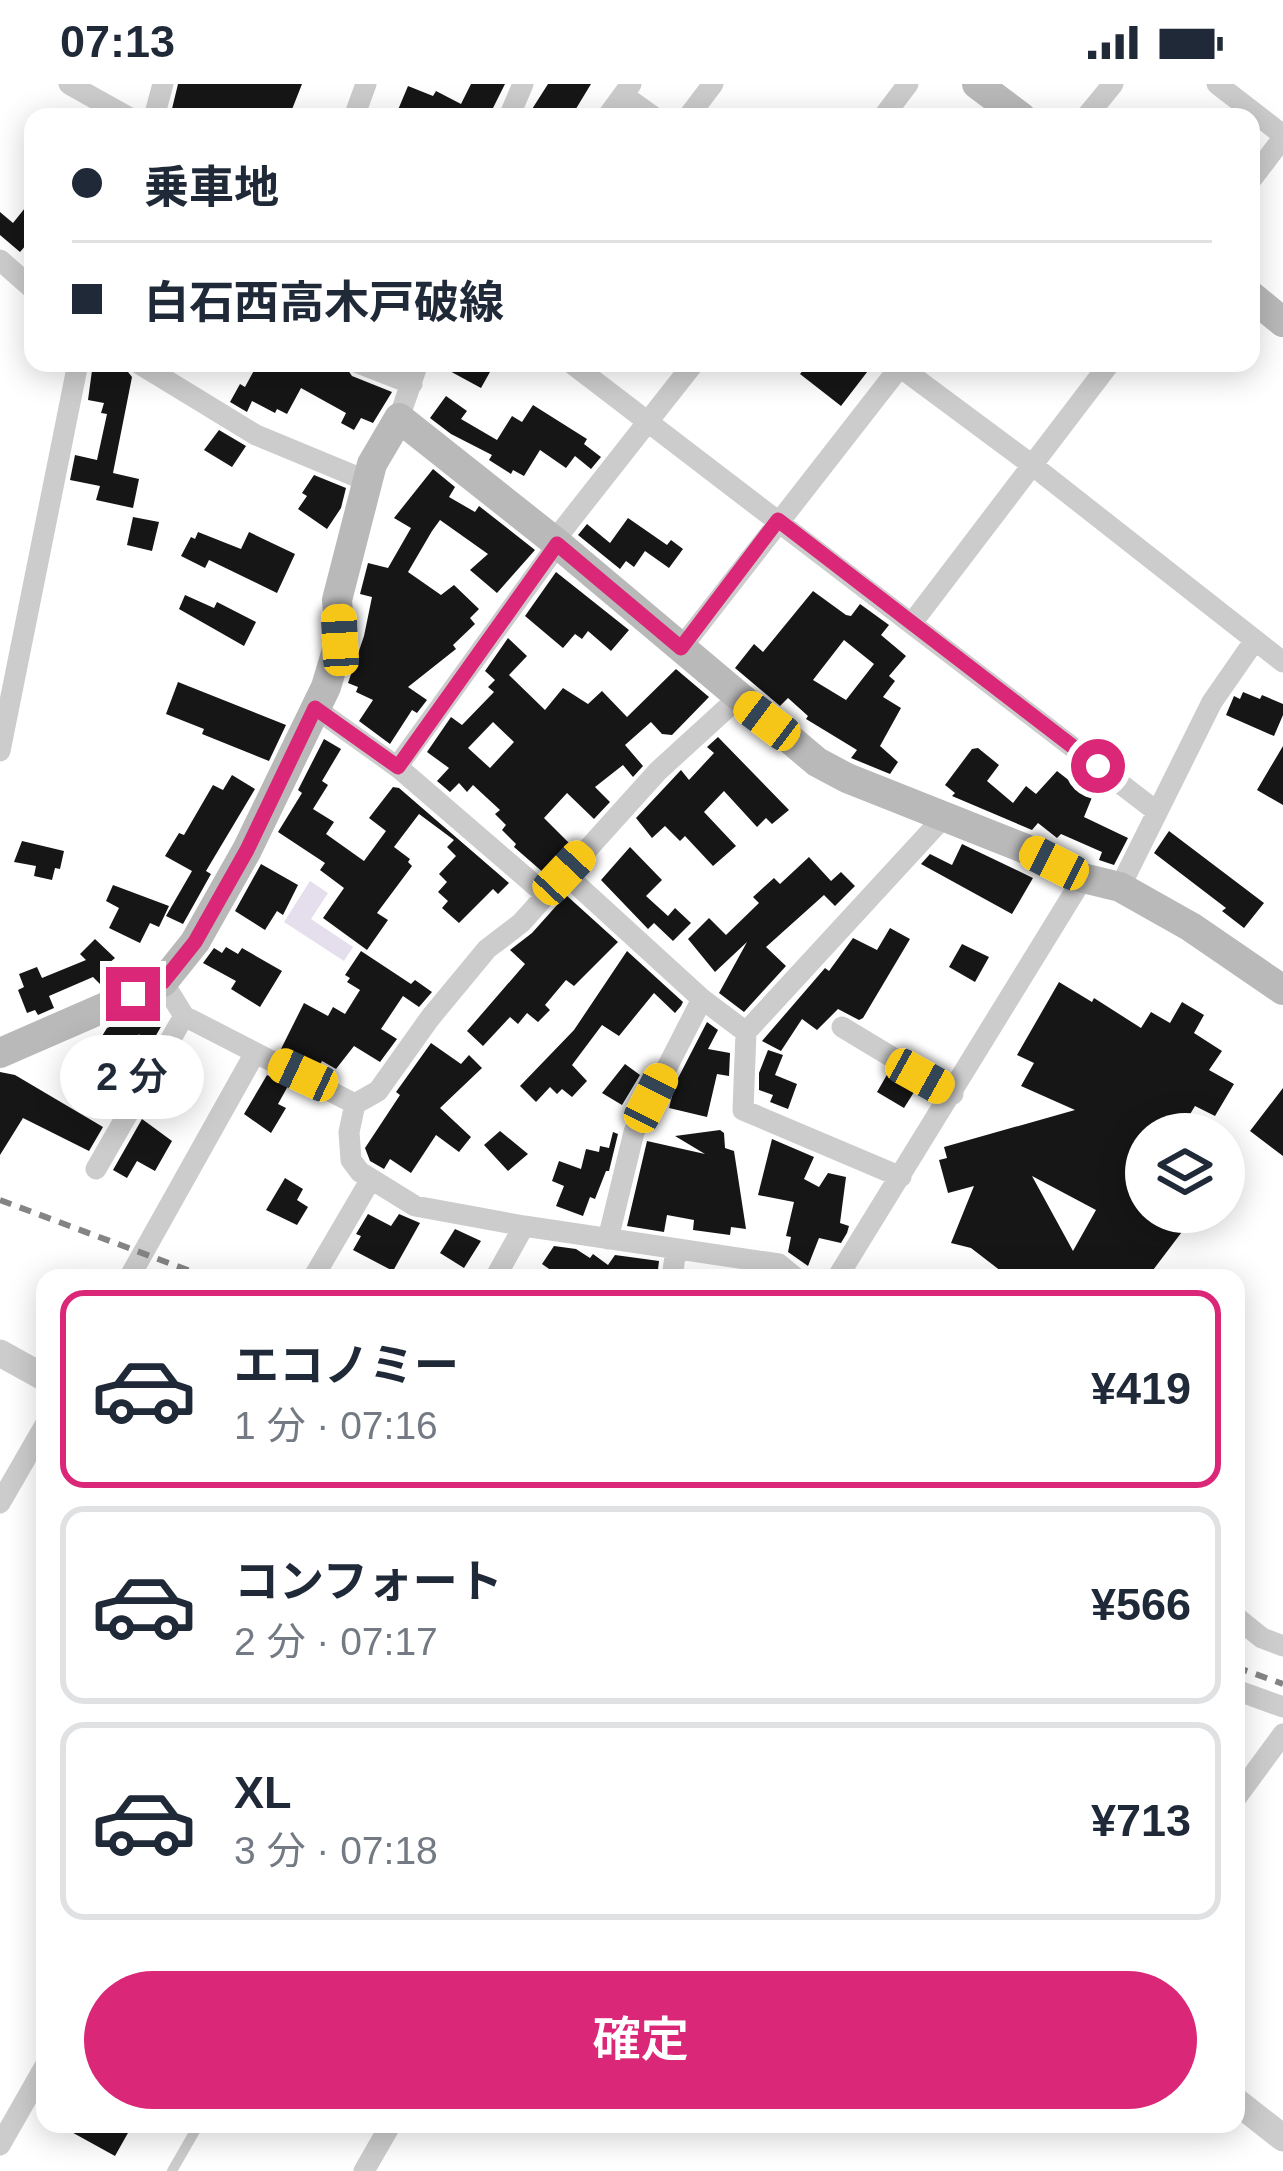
<!DOCTYPE html>
<html lang="ja">
<head>
<meta charset="utf-8">
<style>
  :root { --surface:#fff; --page:#f2f2f3; --text:#1f2937; --muted:#747a83; --line:#e0e1e3; --accent:#db2777 }
  body { margin:0; font-family:Helvetica,"Noto Sans JP",sans-serif; background:var(--page); color:var(--text); height:100vh; display:flex; flex-direction:column; font-size:45px; white-space:nowrap }
  * { box-sizing:border-box; margin:0 }
  p { font-size:39px; color:var(--muted) }
  .icon { flex:none; width:66px; height:66px; fill:none; stroke:currentColor; stroke-width:2; stroke-linecap:round; stroke-linejoin:round }
  .map { position:relative; flex:1; overflow:hidden }
  .details { position:absolute; left:36px; top:1185px; width:1209px; height:864px; display:flex; flex-direction:column; background:var(--surface); border-radius:24px; box-shadow:0 6px 30px #0003 }
  .details>* { flex:none }
  .top-card { position:absolute; left:24px; top:24px; width:1236px; height:264px; border-radius:24px; box-shadow:0 6px 30px #0003; display:grid; align-content:center; height:264px; padding:0 48px; background:var(--surface) }
  .tools { position:absolute; left:1125px; top:1029px; display:grid; gap:24px }
  .tools a { display:grid; place-items:center; width:120px; height:120px; border-radius:50%; background:var(--surface); box-shadow:0 6px 30px #0003; font-size:60px }
  .end { position:absolute; width:54px; height:54px; margin:-27px; border:15px solid #db2777; background:#fff; box-shadow:0 0 0 6px #fff }
  .from { border-radius:50% }
  .bubble { position:absolute; height:84px; border-radius:42px; background:var(--surface); box-shadow:0 6px 30px #0003; font-size:39px; font-weight:600; line-height:84px; text-align:center }
  .car { position:absolute; width:36px; height:72px; margin:-36px -18px; border-radius:15px; box-shadow:0 0 9px 3px #0007; background:linear-gradient(#f5c518 24%,#345 0 40%,#f5c518 0 76%,#345 0 86%,#f5c518 0) }
  .top-card b { display:flex; align-items:center; gap:42px; height:114px; font-size:45px }
  .top-card b+b { border-top:3px solid var(--line) }
  .top-card i { width:30px; height:30px; background:var(--text) }
  ul { padding:21px 0 0; list-style:none }
  li { display:flex; align-items:center; gap:36px; height:198px; margin:0 24px 18px; padding:0 24px; border:6px solid var(--line); border-radius:24px }
  li div { flex:1 }
  li b { display:block; font-size:45px }
  li em { font-style:normal; font-weight:600 }
  li.on { border-color:var(--accent) }
  li>.icon { width:108px; height:108px; stroke-width:1.5 }
  .cta { display:flex; gap:24px; margin-top:auto; padding:24px 48px }
  .cta a { flex:1; height:138px; border-radius:72px; background:var(--accent); color:#fff; font-size:48px; font-weight:600; line-height:138px; text-align:center }
  .status { display:flex; justify-content:space-between; align-items:center; height:84px; padding:0 60px; background:var(--surface); direction:ltr }
  .status svg { height:33px; fill:currentColor }
  .map>svg:first-child { display:block }
</style>
</head>
<body>
<div class="status"><b>07:13</b><svg viewBox="0 0 49 12"><path d="M0 12V9h3v3zM5 12V6h3v6zM10 12V3h3v9zM15 12V0h3v12zM26 1h20v11H26zM47 4h2v5h-2z"/></svg></div>
<div class="map">
<svg width="1283" height="2087" viewBox="0 0 1283 2087">
  <rect width="100%" height="100%" fill="#fff"/>
  <!-- green -->
  <path fill="#e5deec" d="M310,797L328,809L311,835L353,863L344,877L284,838Z"/>
  <!-- building -->
  <path fill="#161616" fill-rule="evenodd" d="M178,0H302L289,33L277,28L274,33H170Z
    M471,0H505L489,32L475,24L486,33H395L408,2L433,12L436,7L461,20Z
    M548,0H591L571,33H527Z
    M33,114V153L20,168L0,151V128L13,139Z
    M93,279H121L132,293L113,389L139,395L133,424L96,416L100,402L70,396L75,371L97,376L107,330L101,329L104,319L88,316Z
    M258,279H343L352,292L392,308L373,339L361,334L354,346L341,339L346,329L301,304L287,330L277,325L275,329L252,317L247,328L230,318L240,300L245,303Z
    M435,279H495L481,304Z
    M809,279H874L841,322L800,290Z
    M446,312L467,327L461,335L497,356L512,332L522,338L533,321L587,355L584,360L601,373L591,385L575,372L566,384L540,366L524,392L513,386L511,390L489,376L492,371L451,350L430,334Z
    M219,346L246,362L232,383L204,366Z
    M433,385L455,403L449,413L475,428L479,422L535,466L497,509L470,486L488,470L440,436L432,447L408,488L441,511L454,501L479,525L470,534L475,540L453,561L456,565L408,603L427,616L417,629L412,626L390,660L359,637L373,616L356,608L358,603L348,599L364,552L372,513L360,510L368,479L388,484L411,444L394,434Z
    M314,391L346,404L341,424L327,445L298,425L307,412L302,409Z
    M133,433L159,438L152,467L127,461Z
    M628,434L667,461L671,456L683,465L669,484L645,467L634,483L626,477L620,485L578,451L587,440L610,459Z
    M198,448L241,465L249,448L295,470L277,509L209,476L205,484L181,472L191,453L195,455Z
    M556,488L629,546L611,567L588,547L582,555L575,550L563,564L525,532Z
    M813,507L846,531L851,532L860,520L889,541L881,551L906,572L889,592L895,597L883,613L901,624L880,662L898,678L890,690L851,674L857,666L806,635L808,632L788,614L780,622L735,584L754,560L763,568ZM844,556L874,580L846,616L813,596Z
    M185,511L214,524L217,518L256,538L244,562L179,525Z
    M508,554L527,572L509,591L545,626L563,604L588,620L602,607L627,633L676,585L709,613L672,651L662,650L651,638L625,661L643,682L633,693L623,681L595,703L610,718L594,735L567,709L544,734L571,761L545,790L514,763L516,760L502,746L506,741L495,730L500,726L473,701L467,708L459,699L450,708L437,697L449,684L427,668L451,633L462,641L494,608L488,603L495,596L485,587ZM493,638L514,658L490,684L468,664Z
    M178,598L286,641L269,677L202,650L204,645L166,630Z
    M1243,608L1260,615L1262,611L1283,620V631L1274,652L1226,631L1234,612L1240,615Z
    M718,653L789,726L772,740L766,734L757,743L724,707L704,728L736,762L713,782L685,752L680,757L665,742L652,754L636,734L681,686L689,696L714,669L707,663Z
    M324,655L341,665L322,697L328,701L313,725L334,738L326,750L364,777L386,747L369,734L393,703L399,704L509,799L498,810L493,805L459,839L442,824L448,817L438,808L447,798L439,790L456,772L447,763L454,756L419,730L394,763L410,775L408,778L412,782L377,829L388,836L367,866L323,834L344,804L320,786L325,779L278,748L302,709L298,706Z
    M1283,662V721L1257,706Z
    M978,664L999,681L987,697L1013,719L1026,702L1036,710L1057,687L1080,705L1083,696L1097,701L1084,733L1128,754L1114,781L1099,776L1102,768L1061,750L1057,754L1038,739L1032,746L952,712L955,709L945,701L972,665Z
    M232,691L255,705L206,787L211,790L183,840L166,832L192,787L165,772L179,749L184,751L213,701L223,706Z
    M1169,747L1264,819L1244,844L1222,827L1226,824L1154,769Z
    M22,757L64,767L60,785L55,784L52,796L34,792L36,782L14,778Z
    M962,760L1033,794L1012,830L921,780L930,770L952,781Z
    M630,763L662,796L646,812L668,832L675,824L691,839L673,857L654,839L648,845L601,796Z
    M809,773L831,797L841,788L855,802L835,822L824,811L766,863L786,882L744,928L719,909L747,858L715,888L688,855L709,834L726,851L759,819L753,813L774,794L780,800Z
    M261,780L298,801L283,831L277,827L265,846L235,827Z
    M113,801L169,822L159,843L150,839L140,859L109,844L119,824L106,817Z
    M566,811L618,858L574,902L566,896L545,921L550,926L538,938L527,929L518,940L510,933L483,962L467,947L525,880L510,866L532,849Z
    M890,844L910,855L863,934L859,936L838,925L817,946L802,935L781,967L762,957L825,884L829,887L853,854L877,866Z
    M95,855L115,874L108,880L119,890L103,903L93,893L49,912L54,924L38,931L35,926L27,929L18,906L24,903L19,890L37,883L42,894L86,876L80,870Z
    M962,860L989,873L975,898L949,883Z
    M226,863L238,870L242,864L282,887L260,923L231,905L236,897L203,879L214,864L222,869Z
    M361,867L411,900L415,896L432,908L419,923L403,912L381,945L397,955L380,978L354,962L336,985L322,977L319,983L281,965L304,919L328,932L333,923L345,930L360,906L347,898L350,894L345,891Z
    M627,867L683,918L681,922L675,929L654,909L619,952L602,941L572,981L587,997L572,1013L562,1005L557,1010L550,1003L536,1018L520,1002L574,946Z
    M1059,898L1092,918L1094,914L1141,944L1151,928L1170,939L1182,918L1204,931L1194,949L1222,967L1209,986L1234,1000L1215,1032L1195,1022L1178,1050H1146V1128H1197L1147,1194H1010L971,1164L951,1159L974,1102L948,1109L939,1076L947,1074L944,1063L1075,1026L1021,1002L1034,979L1017,971ZM1032,1092L1096,1126L1073,1167Z
    M160,922L166,934L151,960L145,963L139,950L115,994L86,978L107,944Z
    M707,938L718,946L708,965L730,969L729,992L717,990L707,1033L669,1024L675,1000Z
    M431,959L461,980L469,971L482,984L440,1024L471,1053L459,1068L436,1051L411,1089L390,1075L384,1085L370,1077L365,1064L400,1011L396,1008Z
    M768,966L783,971L775,991L797,1000L788,1025L770,1018L773,1011L759,1006V989Z
    M625,980L640,991L622,1021L602,1009Z
    M0,988L15,991L103,1043L89,1067L23,1034L0,1071Z
    M888,989L916,1005L904,1024L877,1008Z
    M267,991L288,1002L278,1020L286,1024L271,1049L244,1030Z
    M1283,1004V1072L1250,1047Z
    M142,1035L172,1057L155,1087L137,1077L127,1094L113,1086Z
    M720,1046L724,1049L725,1064L734,1067L746,1145L731,1143L730,1151L693,1146L694,1136L667,1131L664,1148L627,1142L647,1057L705,1070L675,1052Z
    M500,1047L528,1070L508,1087L484,1061Z
    M613,1048L618,1050L609,1087H606L595,1115L590,1113L583,1132L556,1122L564,1102L552,1097L559,1077L581,1085L586,1065L599,1068L600,1062L609,1064Z
    M772,1055L814,1073L804,1095L819,1103L828,1089L846,1093L840,1139L849,1142L847,1149L841,1159L819,1154L808,1182L788,1168L791,1153L786,1152L794,1118L758,1111Z
    M285,1094L303,1105L297,1116L308,1123L297,1141L266,1126Z
    M368,1130L391,1142L399,1130L420,1139L393,1187L353,1166L361,1152L356,1150Z
    M455,1145L481,1157L464,1184L440,1169Z
    M554,1162L576,1165L590,1174L593,1170L608,1181L615,1171L659,1177L657,1194H562L542,1180Z
    M57,2040H133L115,2072Z"/>
  <g fill="none" stroke-linecap="round" stroke-linejoin="round">
    <!-- service -->
    <path stroke="#ccc" stroke-width="10" d="M172,2087L199,2040"/>
    <!-- minor -->
    <path stroke="#ccc" stroke-width="21" d="M69,0L128,33
      M1217,0L1283,51
      M623,11L654,33
      M154,33L163,0
      M354,33L366,0
      M509,33L523,0
      M607,33L631,0
      M688,33L713,0
      M883,33L908,0
      M1086,33L1113,0
      M1251,96L1283,54
      M0,176L33,205
      M138,279L256,351L367,397
      M358,279L412,300
      M571,279L1156,727
      M900,283L1032,381L1283,578
      M399,334L418,279
      M554,457L694,279
      M912,539L1110,279
      M681,564L903,279
      M738,614L658,687L521,839L487,865L430,934L378,1007L355,1020L349,1048L351,1076L360,1088L415,1122L524,1142L779,1180L796,1194
      M315,624L400,685L545,810
      M0,667L78,279
      M397,683L558,460
      M564,789L702,915L746,948L943,734
      M1120,803L1212,618L1255,556
      M163,898L184,932L355,1020
      M842,943L953,1010
      M746,948L743,1026L901,1093
      M96,1085L184,932
      M608,1155L634,1048L702,915
      M129,1194L255,969
      M313,1194L371,1095
      M495,1194L524,1142
      M672,1194L676,1165
      M837,1194L1083,794
      M0,1419L45,1341
      M1236,1533L1262,1554L1283,1562
      M1236,1606L1283,1623
      M1236,1714L1283,1650
      M0,2061L45,1982
      M364,2087L391,2040"/>
    <!-- tertiary -->
    <path stroke="#ccc" stroke-width="27" d="M0,1269L45,1294
      M1236,2017L1283,2054"/>
    <!-- secondary -->
    <path stroke="#b9b9b9" stroke-width="30" d="M977,0L1021,33
      M1251,212L1283,238
      M0,969L163,898L195,858L247,766L326,603L340,556L337,516L372,380L399,334L558,460L817,678L847,694L1026,765L1083,794L1120,803L1191,843L1283,906"/>
    <!-- rail -->
    <path stroke="#848484" stroke-width="6" stroke-dasharray="12 9" stroke-linecap="butt" d="M0,1116L209,1194
      M1236,1583L1283,1600"/>
  </g>
  <g fill="none" stroke-linecap="round" stroke-linejoin="round">
    <!-- route -->
    <path stroke="#db2777" stroke-width="15" d="M133,910L163,898L195,858L247,766L315,624L398,683L557,460L681,564L778,436L1098,682"/>
  </g>
</svg>
<div class="tools">
<a><svg class="icon" aria-label="layers" viewBox="0 0 24 24"><path d="M12 4l9 5-9 5-9-5zM3 14l9 5 9-5"/></svg></a>
</div>
<i class="end from" style="left:1098px;top:682px"></i>
<i class="end" style="left:133px;top:910px"></i>
<div class="bubble" style="left:60px;top:951px;width:144px">2 分</div>
<i class="car" style="left:340px;top:556px;rotate:357deg"></i>
<i class="car" style="left:767px;top:637px;rotate:307deg"></i>
<i class="car" style="left:1054px;top:779px;rotate:297deg"></i>
<i class="car" style="left:564px;top:789px;rotate:43deg"></i>
<i class="car" style="left:303px;top:991px;rotate:295deg"></i>
<i class="car" style="left:920px;top:992px;rotate:119deg"></i>
<i class="car" style="left:651px;top:1014px;rotate:27deg"></i>
<div class="top-card">
<b><i class="from"></i>乗車地</b>
<b><i></i>白石西高木戸破線</b>
</div>
<section class="details">
<ul>
<li class="on"><svg class="icon" aria-label="car" viewBox="0 0 24 24"><path d="M5 17H2v-5l4-1 3-4h7l3 4 3 1v5h-3M9 17h6M6 11h13"/><circle cx="7" cy="17" r="2"/><circle cx="17" cy="17" r="2"/></svg><div><b>エコノミー</b><p>1 分 · 07:16</p></div><em>¥419</em></li>
<li><svg class="icon" aria-label="car" viewBox="0 0 24 24"><path d="M5 17H2v-5l4-1 3-4h7l3 4 3 1v5h-3M9 17h6M6 11h13"/><circle cx="7" cy="17" r="2"/><circle cx="17" cy="17" r="2"/></svg><div><b>コンフォート</b><p>2 分 · 07:17</p></div><em>¥566</em></li>
<li><svg class="icon" aria-label="car" viewBox="0 0 24 24"><path d="M5 17H2v-5l4-1 3-4h7l3 4 3 1v5h-3M9 17h6M6 11h13"/><circle cx="7" cy="17" r="2"/><circle cx="17" cy="17" r="2"/></svg><div><b>XL</b><p>3 分 · 07:18</p></div><em>¥713</em></li>
</ul>
<div class="cta"><a>確定</a></div>
</section>
</div>
</body>
</html>
